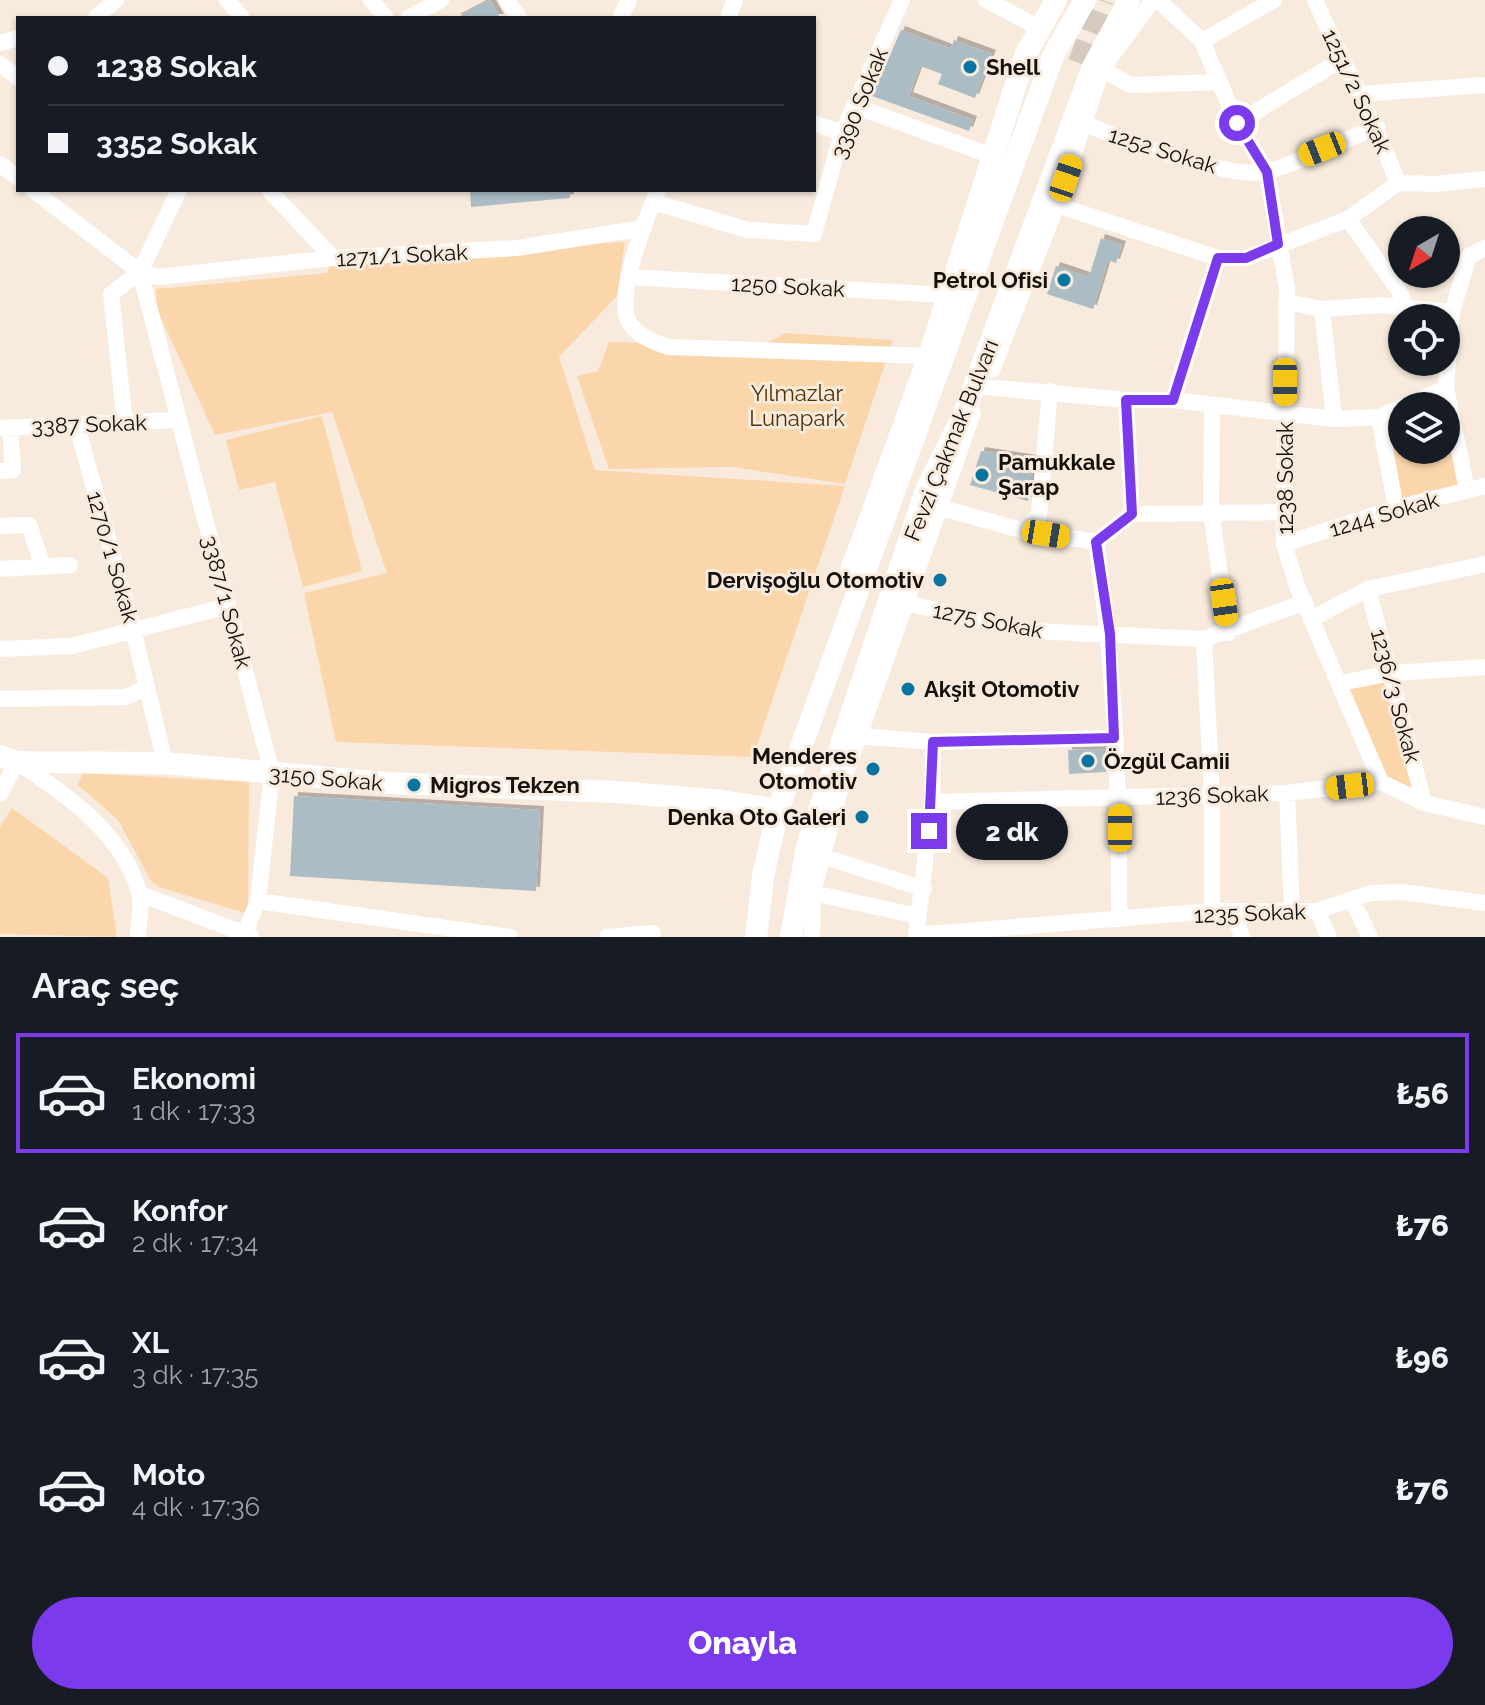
<!DOCTYPE html>
<html lang="tr">
<head>
<meta charset="utf-8">
<style>
  :root { --surface:#171b24; --page:#20242c; --text:#f1f3f6; --muted:#9ea1a6; --line:#363941; --accent:#7c3aed }
  body { margin:0; font-family:Raleway,sans-serif; background:var(--page); color:var(--text); height:100vh; display:flex; flex-direction:column; font-size:30px; white-space:nowrap }
  * { box-sizing:border-box; margin:0 }
  p { font-size:26px; color:var(--muted) }
  .icon { flex:none; width:44px; height:44px; fill:none; stroke:currentColor; stroke-width:2; stroke-linecap:round; stroke-linejoin:round }
  .map { position:relative; height:937px; overflow:hidden }
  .side { display:flex; flex-direction:column; background:var(--surface); flex:1 }
  .side>* { flex:none }
  .hud { position:absolute; left:16px; top:16px; width:800px; height:176px; border-radius:0px; box-shadow:0 2px 6px #0004; display:grid; align-content:center; height:176px; padding:0 32px; background:var(--surface) }
  .needle { width:52px; rotate:219deg }
  .fabs { position:absolute; left:1388px; top:216px; display:grid; gap:16px }
  .fabs a { display:grid; place-items:center; width:72px; height:72px; border-radius:50%; background:var(--surface); box-shadow:0 2px 6px #0004; font-size:40px }
  .end { position:absolute; width:36px; height:36px; margin:-18px; border:10px solid #7c3aed; background:#fff; box-shadow:0 0 0 4px #fff }
  .from { border-radius:50% }
  .bubble { position:absolute; height:56px; border-radius:28px; background:var(--surface); box-shadow:0 2px 6px #0004; font-size:26px; font-weight:800; line-height:56px; text-align:center }
  .car { position:absolute; width:24px; height:48px; margin:-24px -12px; border-radius:10px; box-shadow:0 0 6px 2px #0007; background:linear-gradient(#f5c518 24%,#345 0 40%,#f5c518 0 76%,#345 0 86%,#f5c518 0) }
  .hud b { display:flex; align-items:center; gap:28px; height:76px; font-size:30px }
  .hud b+b { border-top:2px solid var(--line) }
  .hud i { width:20px; height:20px; background:var(--text) }
  ul { padding:0; list-style:none }
  li { display:flex; align-items:center; gap:24px; height:120px; margin:0 16px 12px; padding:0 16px; border:4px solid transparent; border-radius:0px }
  li div { flex:1 }
  li b { display:block; font-size:30px }
  li em { font-style:normal; font-weight:800 }
  li.active { border-color:var(--accent) }
  li>.icon { width:72px; height:72px; stroke-width:1.5 }
  h2 { padding:0 32px; font-size:36px; line-height:96px }
  .cta { display:flex; gap:16px; margin-top:auto; padding:16px 32px }
  .cta a { flex:1; height:92px; border-radius:48px; background:var(--accent); color:#fff; font-size:32px; font-weight:800; line-height:92px; text-align:center }
  .map>svg:first-child { display:block }
</style>
</head>
<body>
<div class="map">
<svg width="1485" height="937" viewBox="0 0 1485 937">
  <defs>
    <filter id="shadow"><feDropShadow dx="4" dy="-4" stdDeviation="0" flood-color="#0004"/></filter>
  </defs>
  <rect width="100%" height="100%" fill="#f8ebde"/>
  <!-- green -->
  <path fill="#fcd6ab" d="M625,242L617,296L559,357L595,470L845,486L753,757L336,742L304,593L387,573L332,412L215,435L156,307V289L327,273L333,258Z
    M785,333L893,340L845,484L732,467L609,469L577,376L598,371L609,342L759,347Z
    M1446,388L1467,490L1396,508L1379,417L1402,407V450H1446V406H1404Z
    M322,416L362,571L303,587L275,482L239,490L226,440Z
    M1391,673L1424,803L1381,782L1341,683Z
    M83,773L249,782L248,914L159,887L151,881L118,820L78,785Z
    M12,808L108,878L117,937L0,934V827Z"/>
  <!-- building -->
  <path fill="#abbcc5" filter="url(#shadow)" d="M490,0L500,18H456Z
    M901,30L951,49L954,40L992,54L975,98L938,84L942,74L920,66L909,96L973,120L969,131L872,96Z
    M470,190H570V198L471,207Z
    M1101,238L1122,245L1116,263L1108,260L1093,309L1047,294L1056,266L1089,277Z
    M981,451L1033,459L1028,501L970,485Z
    M1105,749L1106,772L1069,774L1068,750Z
    M294,796L540,810L536,891L290,876Z"/>
  <g fill="none" stroke-linecap="round" stroke-linejoin="round">
    <!-- major-tunnel -->
    <path stroke="#d6cabe" stroke-width="22" stroke-dasharray="22 11" stroke-linecap="butt" d="M1079,63L1103,0"/>
    <!-- minor -->
    <path stroke="#fff" stroke-width="16" d="M227,0L242,18
      M371,0L386,18
      M507,0L519,18
      M986,0L1038,27
      M1158,0L1202,41L1237,123L1267,172L1287,289L1284,544L1297,586L1381,782
      M1315,0C1342,62 1374,120 1398,183
      M96,17L116,0
      M408,18L441,0
      M620,18L629,0
      M728,18L735,0
      M1202,41L1274,0
      M0,43L18,38
      M0,64L18,78
      M1102,69L1130,85L1217,82
      M1360,94L1485,85
      M855,106L992,156
      M814,123L842,133
      M1085,123C1118,140 1234,181 1268,171C1305,161 1341,141 1377,127
      M1237,123L1341,60
      M0,164L18,178
      M33,190L140,272
      M179,190L140,272L158,277L333,258L517,248L644,228
      M269,190L333,258
      M658,190C647,216 613,300 630,324C639,337 655,342 668,347L929,356
      M653,202L748,230L814,234L842,133L902,0
      M1057,205L1218,258H1246L1348,219L1398,183L1436,184L1485,179
      M1348,219L1399,291L1407,309
      M140,272L272,773L258,901L243,937
      M629,277L947,295
      M1286,302L1322,309L1380,305L1452,312
      M1322,309L1334,419
      M992,370L1057,205L1102,69L1153,0
      M985,387L1126,400H1173L1334,419L1379,417L1402,407
      M1126,400L1132,514
      M1173,400L1218,258
      M1212,406L1211,511L1228,633
      M1404,406L1446,388
      M1379,417L1396,508
      M125,423L111,294L140,272
      M77,426L133,629L165,763
      M0,428L178,420
      M0,471L13,470L10,427
      M1467,490L1446,388L1452,312L1469,256L1485,248
      M938,507L1021,530L1096,542L1132,514L1282,512
      M0,526L29,525L43,567
      M1021,530L1039,515L1050,391
      M1096,542C1115,667 1120,793 1119,919
      M1284,544L1396,508L1485,486
      M0,569L70,565
      M1368,589L1424,803
      M905,603L1031,631L1204,639L1305,602
      M1313,618L1368,589L1485,564
      M1204,639L1212,796V911
      M0,649L72,646L228,606
      M1341,683L1391,673L1485,667
      M0,699L126,697L146,688
      M858,736L933,742L1114,738
      M1287,793L1292,911
      M0,794L17,762C66,794 124,834 139,893C143,905 138,924 138,937
      M932,802L1287,793L1381,782L1424,803L1485,817
      M822,856L924,889
      M813,893L917,916
      M140,894L251,936
      M258,901L510,937
      M1353,902L1370,937
      M1317,911L1329,937
      M1234,913L1242,937
      M916,935L1212,911H1317L1371,893L1402,892L1485,903
      M607,937L653,933
      M812,937L813,893L841,787L973,413
      M916,937L932,802L933,742"/>
    <!-- major -->
    <path stroke="#fff" stroke-width="22" d="M850,574L929,356L1025,56L1056,0
      M0,756L17,762L165,763L386,783L618,792L722,801L778,810
      M756,937L763,876L778,810L1053,56L1085,0
      M791,937L807,847L926,490L963,416L1093,67L1129,0"/>
  </g>
  <g fill="none" stroke-linecap="round" stroke-linejoin="round">
    <!-- route -->
    <path stroke="#7c3aed" stroke-width="10" d="M929,831L933,742L1114,738L1110,634L1096,542L1132,514L1126,400H1173L1218,258H1246L1278,244L1267,172L1237,123"/>
  </g>
  <!-- markers -->
  <g fill="#0775a0" stroke="#f8ebde" stroke-width="3">
    <circle cx="970" cy="67" r="8"/>
    <circle cx="1064" cy="280" r="8"/>
    <circle cx="982" cy="475" r="8"/>
    <circle cx="940" cy="580" r="8"/>
    <circle cx="908" cy="689" r="8"/>
    <circle cx="1088" cy="761" r="8"/>
    <circle cx="873" cy="769" r="8"/>
    <circle cx="414" cy="785" r="8"/>
    <circle cx="862" cy="817" r="8"/>
  </g>
  <g text-anchor="middle" dominant-baseline="central" stroke-width="6" stroke-linejoin="round" paint-order="stroke">
    <!-- poi labels -->
    <g font-size="22" font-weight="bold" fill="#14100c" stroke="#f8ebde" text-anchor="start">
      <text x="986" y="67">Shell</text>
      <text x="1048" y="280" text-anchor="end">Petrol Ofisi</text>
      <text x="998" y="462">Pamukkale<tspan x="998" dy="25">Şarap</tspan></text>
      <text x="924" y="580" text-anchor="end">Dervişoğlu Otomotiv</text>
      <text x="924" y="689">Akşit Otomotiv</text>
      <text x="857" y="756" text-anchor="end">Menderes<tspan x="857" dy="25">Otomotiv</tspan></text>
      <text x="1104" y="761">Özgül Camii</text>
      <text x="430" y="785">Migros Tekzen</text>
      <text x="846" y="817" text-anchor="end">Denka Oto Galeri</text>
    </g>
    <!-- street labels -->
    <g font-size="22" fill="#14100c" stroke="#f8ebde">
      <text transform="translate(1357 91) rotate(65)">1251/2 Sokak</text>
      <text transform="translate(859 103) rotate(-68)">3390 Sokak</text>
      <text transform="translate(1163 150) rotate(17)">1252 Sokak</text>
      <text transform="translate(402 255) rotate(-3)">1271/1 Sokak</text>
      <text transform="translate(788 286) rotate(3)">1250 Sokak</text>
      <text transform="translate(89 424) rotate(-2)">3387 Sokak</text>
      <text transform="translate(951 440) rotate(-68)">Fevzi Çakmak Bulvarı</text>
      <text transform="translate(1285 478) rotate(-90)">1238 Sokak</text>
      <text transform="translate(1384 514) rotate(-16)">1244 Sokak</text>
      <text transform="translate(113 557) rotate(74)">1270/1 Sokak</text>
      <text transform="translate(227 602) rotate(75)">3387/1 Sokak</text>
      <text transform="translate(988 620) rotate(11)">1275 Sokak</text>
      <text transform="translate(1396 696) rotate(75)">1236/3 Sokak</text>
      <text transform="translate(326 778) rotate(5)">3150 Sokak</text>
      <text transform="translate(1212 795) rotate(-2)">1236 Sokak</text>
      <text transform="translate(1250 913) rotate(-2)">1235 Sokak</text>
    </g>
    <!-- park labels -->
    <g font-size="22" fill="#513100" stroke="#f8ebde">
      <text x="797" y="393">Yılmazlar<tspan x="797" dy="25">Lunapark</tspan></text>
    </g>
  </g>
</svg>
<div class="fabs">
<a><svg class="needle" viewBox="-14 -14 28 28"><path d="M0-13l5 13h-10z" fill="#e53935"/><path d="M0 13l5-13h-10z" fill="#9ea1a6"/></svg></a>
<a><svg class="icon" aria-label="locate" viewBox="0 0 24 24"><circle cx="12" cy="12" r="6"/><path d="M12 2v4M12 18v4M2 12h4M18 12h4"/></svg></a>
<a><svg class="icon" aria-label="layers" viewBox="0 0 24 24"><path d="M12 4l9 5-9 5-9-5zM3 14l9 5 9-5"/></svg></a>
</div>
<i class="end from" style="left:1237px;top:123px"></i>
<i class="end" style="left:929px;top:831px"></i>
<div class="bubble" style="left:956px;top:804px;width:112px">2 dk</div>
<i class="car" style="left:1322px;top:149px;rotate:248deg"></i>
<i class="car" style="left:1066px;top:178px;rotate:19deg"></i>
<i class="car" style="left:1285px;top:382px;rotate:180deg"></i>
<i class="car" style="left:1046px;top:534px;rotate:99deg"></i>
<i class="car" style="left:1224px;top:602px;rotate:172deg"></i>
<i class="car" style="left:1350px;top:786px;rotate:263deg"></i>
<i class="car" style="left:1120px;top:828px;rotate:0deg"></i>
<div class="hud">
<b><i class="from"></i>1238 Sokak</b>
<b><i></i>3352 Sokak</b>
</div>
</div>
<section class="side">
<h2>Araç seç</h2>
<ul>
<li class="active"><svg class="icon" aria-label="car" viewBox="0 0 24 24"><path d="M5 17H2v-5l4-1 3-4h7l3 4 3 1v5h-3M9 17h6M6 11h13"/><circle cx="7" cy="17" r="2"/><circle cx="17" cy="17" r="2"/></svg><div><b>Ekonomi</b><p>1 dk · 17:33</p></div><em>₺56</em></li>
<li><svg class="icon" aria-label="car" viewBox="0 0 24 24"><path d="M5 17H2v-5l4-1 3-4h7l3 4 3 1v5h-3M9 17h6M6 11h13"/><circle cx="7" cy="17" r="2"/><circle cx="17" cy="17" r="2"/></svg><div><b>Konfor</b><p>2 dk · 17:34</p></div><em>₺76</em></li>
<li><svg class="icon" aria-label="car" viewBox="0 0 24 24"><path d="M5 17H2v-5l4-1 3-4h7l3 4 3 1v5h-3M9 17h6M6 11h13"/><circle cx="7" cy="17" r="2"/><circle cx="17" cy="17" r="2"/></svg><div><b>XL</b><p>3 dk · 17:35</p></div><em>₺96</em></li>
<li><svg class="icon" aria-label="car" viewBox="0 0 24 24"><path d="M5 17H2v-5l4-1 3-4h7l3 4 3 1v5h-3M9 17h6M6 11h13"/><circle cx="7" cy="17" r="2"/><circle cx="17" cy="17" r="2"/></svg><div><b>Moto</b><p>4 dk · 17:36</p></div><em>₺76</em></li>
</ul>
<div class="cta"><a>Onayla</a></div>
</section>
</body>
</html>
